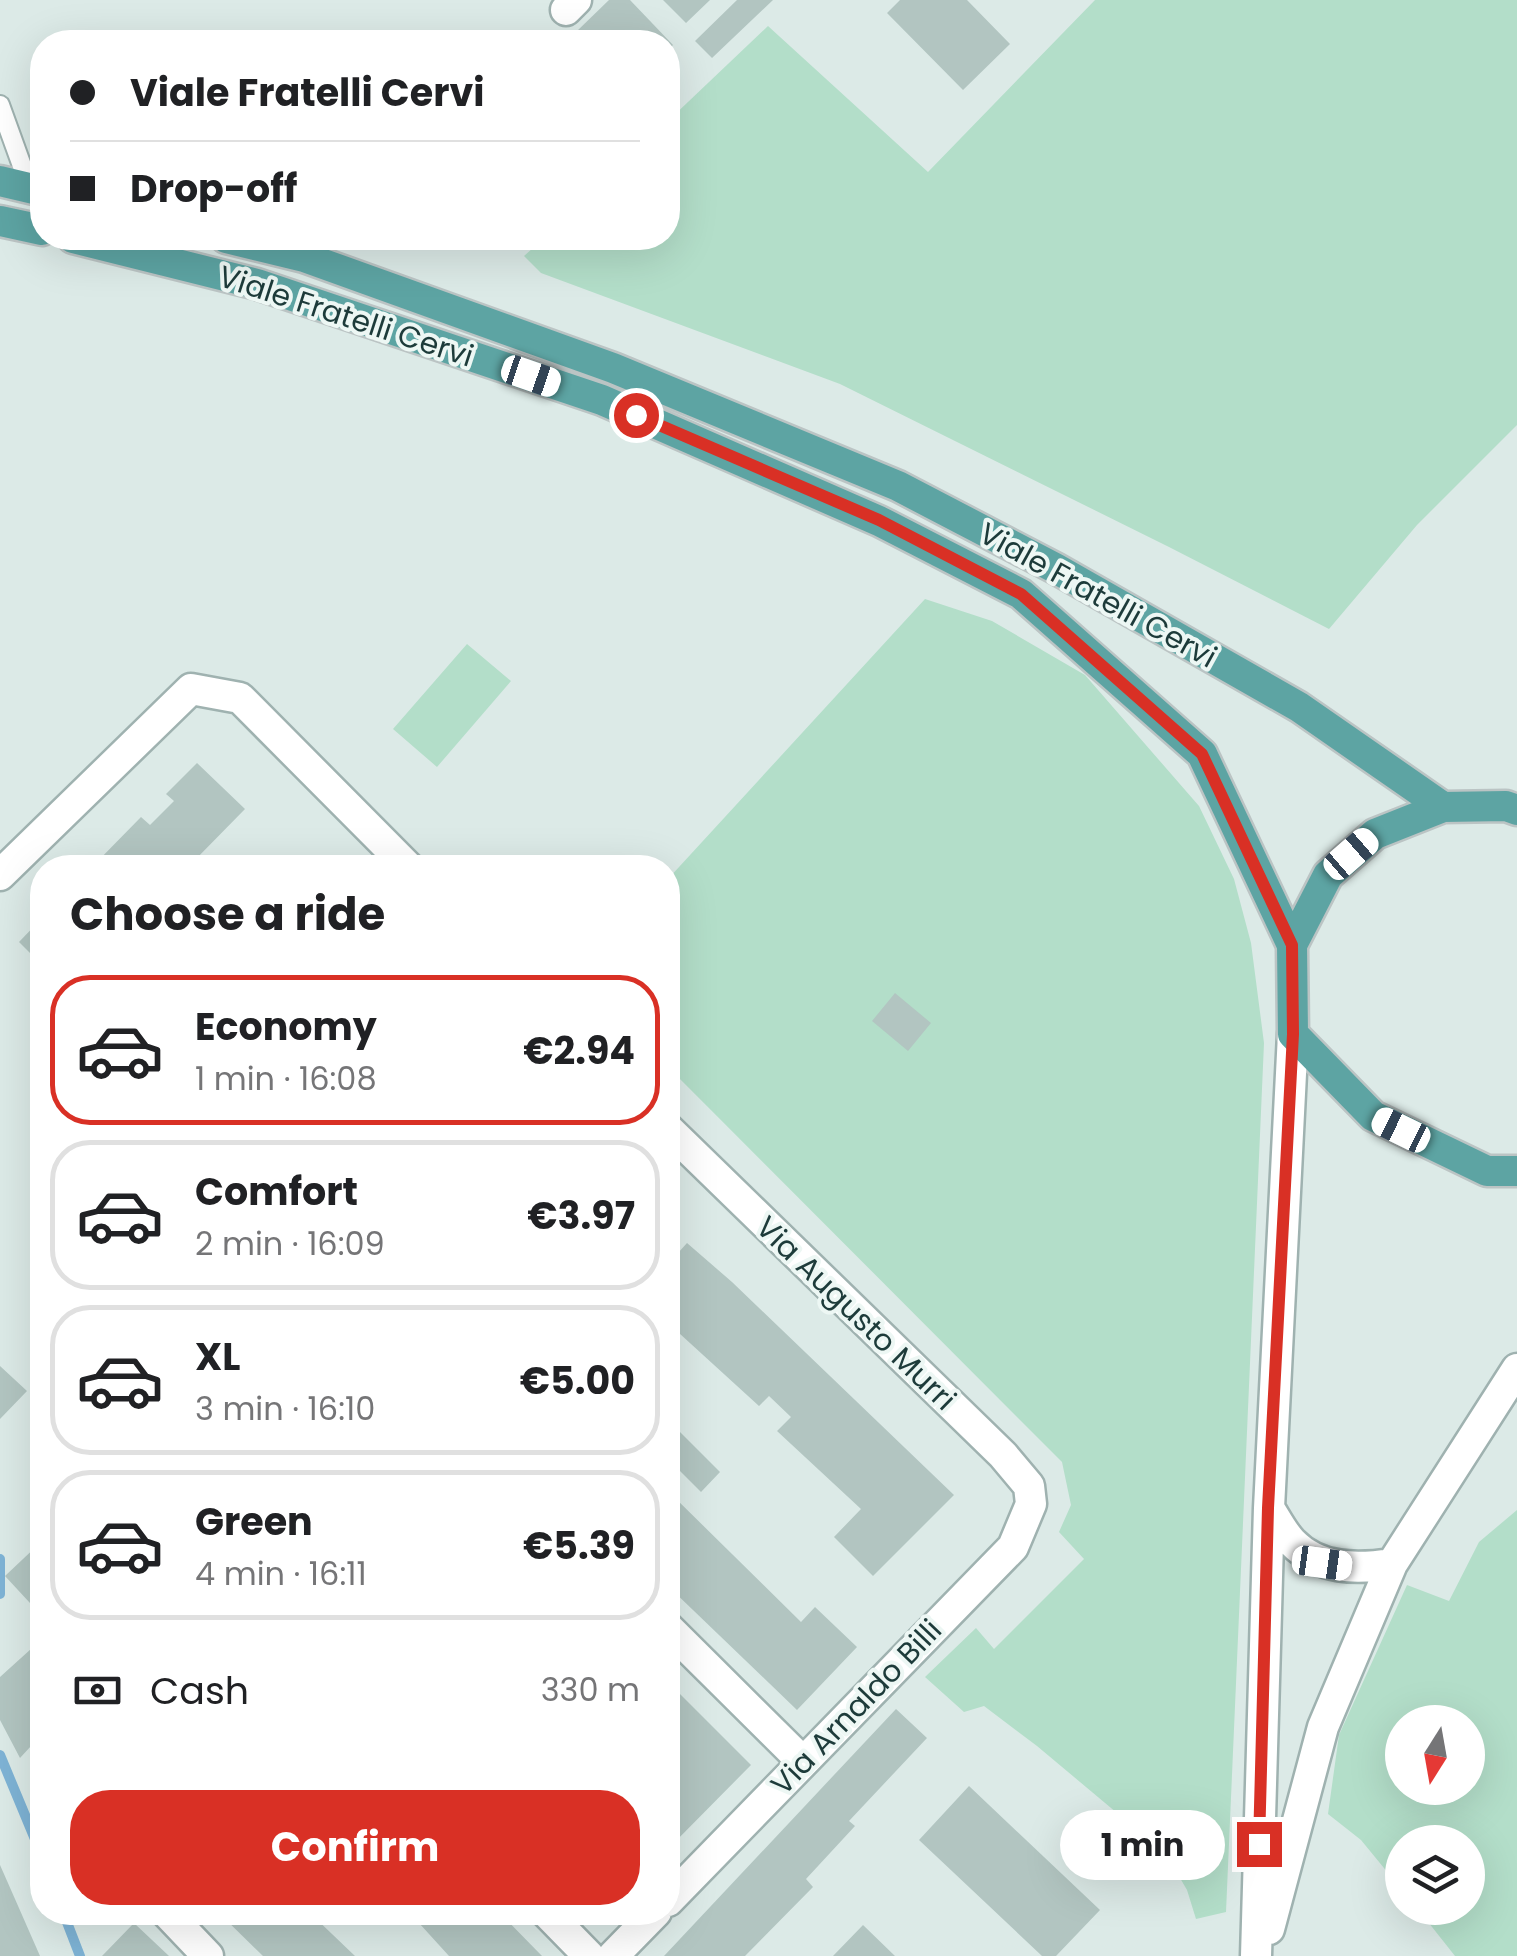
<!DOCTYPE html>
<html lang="en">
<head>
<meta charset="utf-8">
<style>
  :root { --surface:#fff; --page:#f6f6f6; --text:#202124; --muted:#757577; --line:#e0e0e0; --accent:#d93025 }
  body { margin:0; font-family:Poppins,sans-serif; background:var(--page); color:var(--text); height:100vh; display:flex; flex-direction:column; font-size:38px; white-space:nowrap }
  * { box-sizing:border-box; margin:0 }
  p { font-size:32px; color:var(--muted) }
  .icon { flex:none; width:55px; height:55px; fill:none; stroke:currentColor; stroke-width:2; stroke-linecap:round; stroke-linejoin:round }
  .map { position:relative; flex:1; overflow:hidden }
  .details { position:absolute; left:30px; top:855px; width:650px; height:1070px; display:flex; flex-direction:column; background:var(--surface); border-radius:40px; box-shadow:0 10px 40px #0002 }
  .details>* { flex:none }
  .guide { position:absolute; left:30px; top:30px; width:650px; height:220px; border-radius:40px; box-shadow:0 10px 40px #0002; display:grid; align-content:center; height:220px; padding:0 40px; background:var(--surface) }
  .needle { width:65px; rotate:191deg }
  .controls { position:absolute; left:1385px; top:1705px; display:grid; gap:20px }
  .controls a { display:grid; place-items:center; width:100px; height:100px; border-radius:50%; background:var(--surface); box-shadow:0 10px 40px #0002; font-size:50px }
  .end { position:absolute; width:45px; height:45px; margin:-22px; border:12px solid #d93025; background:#fff; box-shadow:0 0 0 5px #fff }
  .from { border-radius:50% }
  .bubble { position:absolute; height:70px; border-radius:35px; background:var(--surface); box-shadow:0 10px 40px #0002; font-size:32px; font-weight:700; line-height:70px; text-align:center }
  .car { position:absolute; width:30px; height:60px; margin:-30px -15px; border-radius:12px; box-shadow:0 0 8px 2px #0007; background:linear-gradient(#fff 24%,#345 0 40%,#fff 0 76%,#345 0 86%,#fff 0) }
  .guide b { display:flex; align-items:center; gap:35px; height:95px; font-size:38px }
  .guide b+b { border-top:2px solid var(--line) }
  .guide i { width:25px; height:25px; background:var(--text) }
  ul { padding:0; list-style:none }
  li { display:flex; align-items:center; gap:30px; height:150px; margin:0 20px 15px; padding:0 20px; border:5px solid var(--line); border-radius:40px }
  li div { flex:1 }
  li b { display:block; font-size:38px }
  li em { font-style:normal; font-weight:700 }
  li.current { border-color:var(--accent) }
  li>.icon { width:90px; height:90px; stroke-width:1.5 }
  h2 { padding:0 40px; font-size:45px; line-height:120px }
  .pay { display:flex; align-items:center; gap:25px; height:110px; padding:0 40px; font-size:38px }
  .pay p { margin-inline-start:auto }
  .button { display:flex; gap:20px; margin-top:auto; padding:20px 40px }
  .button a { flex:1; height:115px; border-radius:40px; background:var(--accent); color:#fff; font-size:40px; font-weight:700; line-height:115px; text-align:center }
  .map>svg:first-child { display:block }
</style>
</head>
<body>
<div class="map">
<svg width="1517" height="1956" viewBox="0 0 1517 1956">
  <rect width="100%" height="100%" fill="#dceae7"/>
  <!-- green -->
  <path fill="#b3dec9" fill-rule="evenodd" d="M1095,0H1517V425L1417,525L1329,629L1169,547L840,384L541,273L524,256L544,238H668V121L768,26L928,172Z
    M925,599L992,621L1085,675L1199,806L1234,879L1251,943L1264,1043L1226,1912L1196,1919L1187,1890L1166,1854L1037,1746L984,1706L964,1712L925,1677L976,1628L994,1649L1084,1559L1059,1532L1071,1505L1062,1462L668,1067V879Z
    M467,644L511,681L437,767L393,729Z
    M1517,1510V1956H1455L1417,1908H1468V1842H1402V1890L1361,1840L1328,1814L1339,1735L1407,1585L1449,1601L1479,1542ZM1468,1722V1788H1402V1722Z"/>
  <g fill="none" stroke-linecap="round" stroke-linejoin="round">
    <!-- stream -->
    <path stroke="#7eb3d5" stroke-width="10" d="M0,1559V1594
      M0,1755L42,1856
      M63,1912L80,1956"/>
  </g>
  <!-- building -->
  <path fill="#b2c5c1" d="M609,0H630L673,45L668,50V42H588L577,31Z
    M663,0H710L686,23Z
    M737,0H773L712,58L695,41Z
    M900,0H967L1010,44L963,90L887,13Z
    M197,763L245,809L193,862L198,868H91L141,817L150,825L174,801L166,794Z
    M42,918V965L19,942Z
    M895,993L931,1023L908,1051L872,1021Z
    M687,1243L732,1282L954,1495L873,1576L834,1537L861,1509L777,1431L791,1417L769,1396L759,1406L668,1323V1264Z
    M0,1366L27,1391L0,1419Z
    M668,1420L720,1472L701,1492L668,1459Z
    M668,1491L801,1622L815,1607L857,1647L797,1710L668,1586Z
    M42,1521V1616L5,1576L41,1542L31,1533Z
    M42,1639V1734L20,1758L0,1720V1677Z
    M668,1682L751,1765L668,1849Z
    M896,1709L927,1738L849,1821L855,1826L806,1879L813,1887L745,1956H664Z
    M969,1786L1100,1910L1056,1956H1042L919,1840Z
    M0,1865L15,1899L40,1956H0Z
    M218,1912H309L355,1956H263Z
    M409,1912H499L542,1956H449Z
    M134,1923L169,1956H102Z
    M863,1925L895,1956H833Z"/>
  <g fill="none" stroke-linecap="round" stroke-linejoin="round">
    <!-- service casing -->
    <g stroke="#9fb2b0" stroke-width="22">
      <path id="service" d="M0,105L30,188"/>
    </g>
    <!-- minor casing -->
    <g stroke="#9fb2b0" stroke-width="35">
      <path id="minor" d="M566,10L576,0
        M0,875L191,689L240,698L409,868
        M668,1129L1003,1455L1029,1486L1031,1504L1013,1547L668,1901
        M668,1628L803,1762
        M166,1912L208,1956
        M546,1912L589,1956
        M613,1956L656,1912"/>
    </g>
    <!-- tertiary casing -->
    <g stroke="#9fb2b0" stroke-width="35">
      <path id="tertiary" d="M1269,1508C1276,1519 1283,1533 1292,1542C1319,1570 1357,1569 1392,1564
        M1269,1929L1323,1727L1392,1564L1517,1369
        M1256,1956L1269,1508L1293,1034"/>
    </g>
    <!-- primary casing -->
    <g stroke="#bbc4c4" stroke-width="35">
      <path id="primary" d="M0,181L42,191
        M0,221L42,230
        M73,238L257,284L602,400L879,521L1021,594L1202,754L1292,945
        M226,238L304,257L613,368L898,486L1055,568L1299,707L1443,807
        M1517,810L1506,806L1443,807L1375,834L1328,875L1292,945L1293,1034L1373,1116L1487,1171H1517"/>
    </g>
    <!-- service -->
    <use href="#service" stroke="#fff" stroke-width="18"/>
    <!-- minor -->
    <use href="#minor" stroke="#fff" stroke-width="30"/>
    <!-- tertiary -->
    <use href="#tertiary" stroke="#fff" stroke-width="30"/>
    <!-- primary -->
    <use href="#primary" stroke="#5da4a3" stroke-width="30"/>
  </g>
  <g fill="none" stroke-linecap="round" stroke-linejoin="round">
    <!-- route -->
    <path stroke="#d93025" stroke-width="12" d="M636,415L879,520L1021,594L1202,754L1292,945L1293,1034L1268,1508L1259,1844"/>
  </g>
  <g text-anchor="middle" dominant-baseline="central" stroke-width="8" stroke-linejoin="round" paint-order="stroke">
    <!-- street labels -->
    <g font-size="30" fill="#1d3b3a" stroke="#edf7f4">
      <text transform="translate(346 316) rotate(18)">Viale Fratelli Cervi</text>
      <text transform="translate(1098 595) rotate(29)">Viale Fratelli Cervi</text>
      <text transform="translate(856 1313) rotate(44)">Via Augusto Murri</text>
      <text transform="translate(856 1707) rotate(-46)">Via Arnaldo Billi</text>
    </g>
  </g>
</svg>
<div class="controls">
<a><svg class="needle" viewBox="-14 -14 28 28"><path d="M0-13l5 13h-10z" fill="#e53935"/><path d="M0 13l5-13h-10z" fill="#757577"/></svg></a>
<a><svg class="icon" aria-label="layers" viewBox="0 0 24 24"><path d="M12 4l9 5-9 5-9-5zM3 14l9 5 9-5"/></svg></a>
</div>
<i class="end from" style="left:636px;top:415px"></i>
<i class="end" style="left:1259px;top:1844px"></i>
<div class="bubble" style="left:1060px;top:1810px;width:165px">1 min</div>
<i class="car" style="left:531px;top:376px;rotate:109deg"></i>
<i class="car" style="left:1351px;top:854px;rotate:49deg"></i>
<i class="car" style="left:1401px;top:1130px;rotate:296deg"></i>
<i class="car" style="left:1322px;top:1563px;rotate:98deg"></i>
<div class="guide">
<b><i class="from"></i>Viale Fratelli Cervi</b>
<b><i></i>Drop-off</b>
</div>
<section class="details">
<h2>Choose a ride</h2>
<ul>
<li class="current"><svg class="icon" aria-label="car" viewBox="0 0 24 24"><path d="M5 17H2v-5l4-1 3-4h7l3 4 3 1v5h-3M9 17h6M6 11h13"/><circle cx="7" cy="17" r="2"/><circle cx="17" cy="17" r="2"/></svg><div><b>Economy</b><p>1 min · 16:08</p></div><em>€2.94</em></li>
<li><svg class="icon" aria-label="car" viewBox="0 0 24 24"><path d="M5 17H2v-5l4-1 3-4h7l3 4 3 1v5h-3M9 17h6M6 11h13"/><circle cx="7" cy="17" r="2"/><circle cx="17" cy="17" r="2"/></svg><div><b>Comfort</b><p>2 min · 16:09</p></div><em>€3.97</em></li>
<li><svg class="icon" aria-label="car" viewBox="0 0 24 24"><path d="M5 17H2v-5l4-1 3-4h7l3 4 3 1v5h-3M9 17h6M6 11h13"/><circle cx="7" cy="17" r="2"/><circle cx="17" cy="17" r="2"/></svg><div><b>XL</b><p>3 min · 16:10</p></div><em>€5.00</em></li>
<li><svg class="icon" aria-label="car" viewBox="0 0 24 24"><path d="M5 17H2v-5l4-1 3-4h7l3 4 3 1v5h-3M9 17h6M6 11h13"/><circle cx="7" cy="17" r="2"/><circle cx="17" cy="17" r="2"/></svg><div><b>Green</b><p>4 min · 16:11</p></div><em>€5.39</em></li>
</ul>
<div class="pay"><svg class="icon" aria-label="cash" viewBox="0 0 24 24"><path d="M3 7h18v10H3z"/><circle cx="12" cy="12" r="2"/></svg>Cash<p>330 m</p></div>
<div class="button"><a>Confirm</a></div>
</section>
</div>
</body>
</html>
